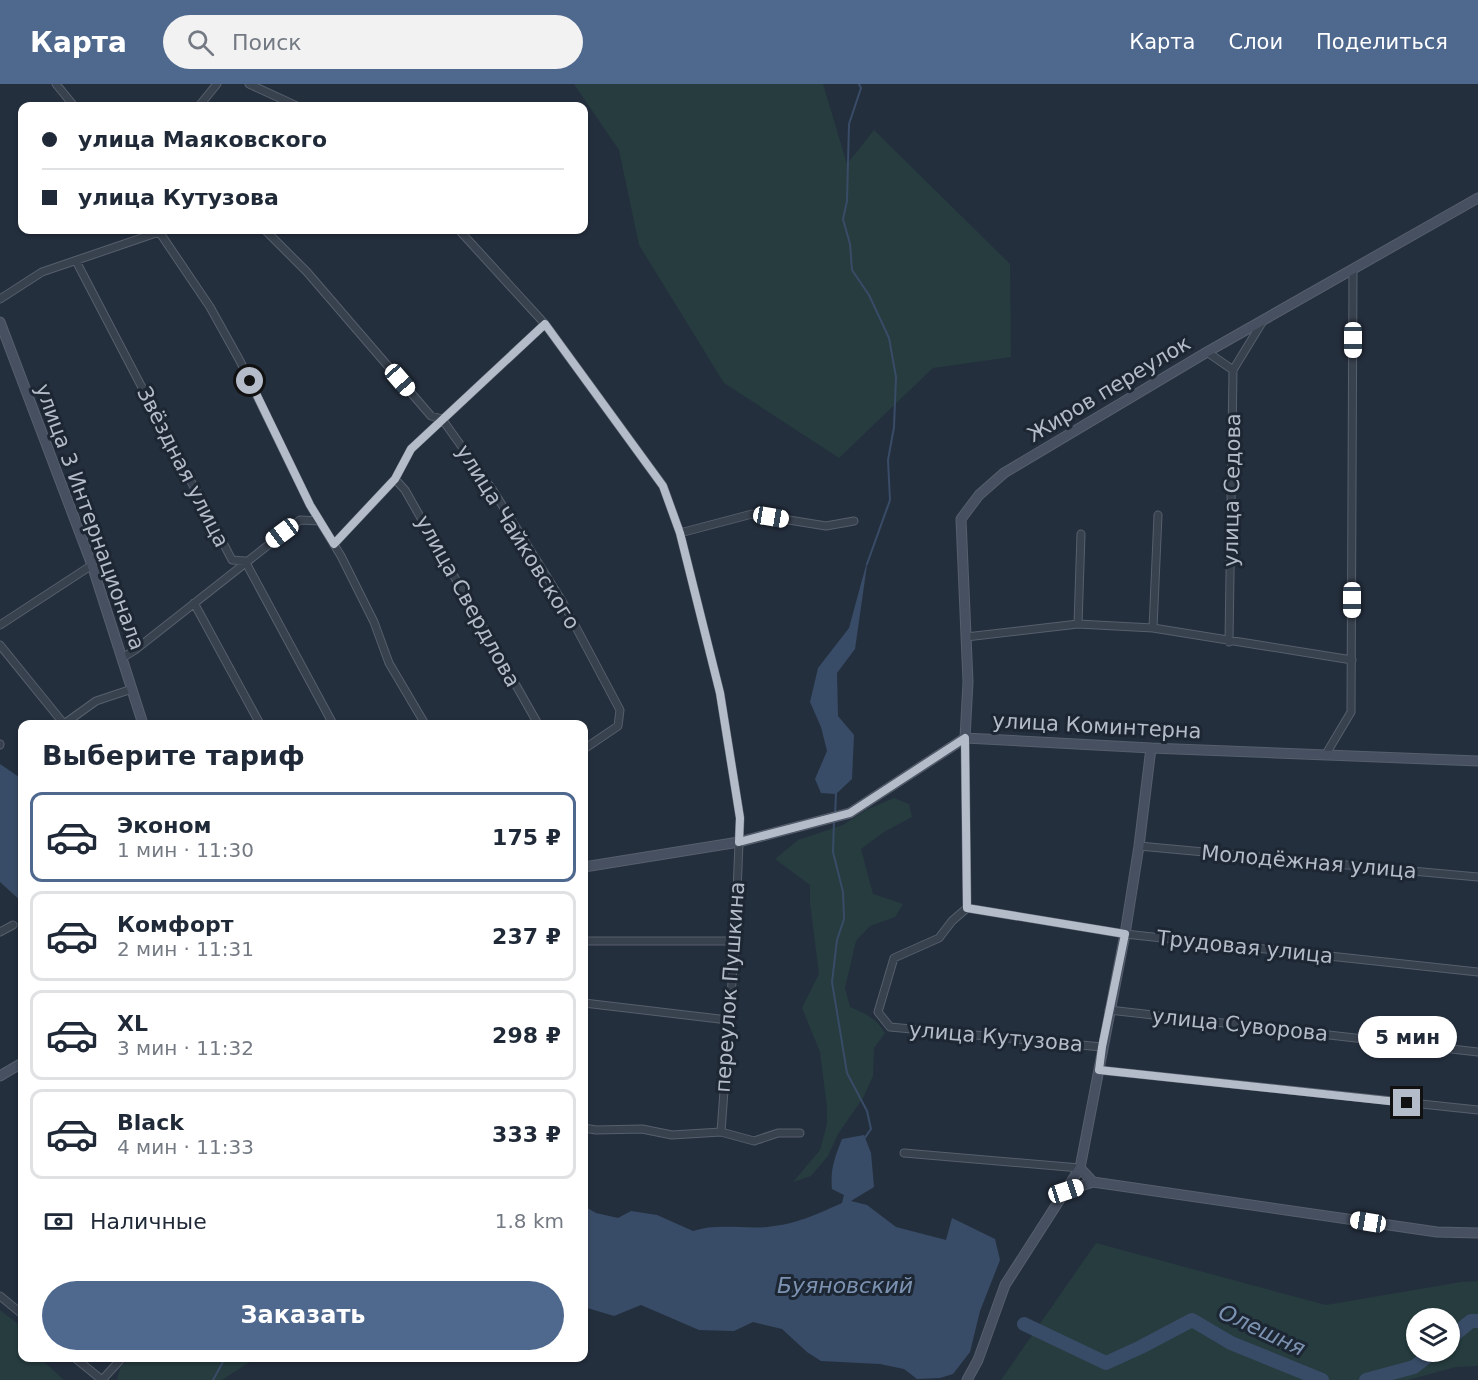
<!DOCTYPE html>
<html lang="ru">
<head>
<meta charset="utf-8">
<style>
  :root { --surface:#fff; --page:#f2f2f3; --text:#1f2937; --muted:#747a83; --line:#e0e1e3; --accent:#4f688e }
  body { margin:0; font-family:"DejaVu Sans",sans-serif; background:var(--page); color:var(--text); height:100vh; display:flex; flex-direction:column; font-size:22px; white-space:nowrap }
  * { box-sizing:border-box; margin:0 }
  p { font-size:20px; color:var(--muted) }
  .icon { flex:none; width:33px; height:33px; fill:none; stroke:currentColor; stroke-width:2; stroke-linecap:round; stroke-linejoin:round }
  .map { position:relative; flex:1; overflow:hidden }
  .details { position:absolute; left:18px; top:636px; width:570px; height:642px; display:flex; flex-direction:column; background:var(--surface); border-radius:12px; box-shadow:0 2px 4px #0004 }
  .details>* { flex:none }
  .top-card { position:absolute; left:18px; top:18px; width:570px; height:132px; border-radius:12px; box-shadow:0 2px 4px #0004; display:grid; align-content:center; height:132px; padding:0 24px; background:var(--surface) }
  .controls { position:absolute; left:1406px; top:1224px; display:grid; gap:12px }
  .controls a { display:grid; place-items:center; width:54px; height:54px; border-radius:50%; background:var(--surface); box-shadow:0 2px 4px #0004; font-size:30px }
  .end { position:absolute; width:27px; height:27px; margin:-14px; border:8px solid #b4bcc9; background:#111; box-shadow:0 0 0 3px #111 }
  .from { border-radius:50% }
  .bubble { position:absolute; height:42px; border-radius:21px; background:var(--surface); box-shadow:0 2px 4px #0004; font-size:20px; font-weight:800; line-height:42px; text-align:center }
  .car { position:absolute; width:18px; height:36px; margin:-18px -9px; border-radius:8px; box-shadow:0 0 4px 2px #0007; background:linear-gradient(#fff 24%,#345 0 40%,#fff 0 76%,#345 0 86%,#fff 0) }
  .top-card b { display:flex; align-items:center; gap:21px; height:57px; font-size:22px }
  .top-card b+b { border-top:2px solid var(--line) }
  .top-card i { width:15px; height:15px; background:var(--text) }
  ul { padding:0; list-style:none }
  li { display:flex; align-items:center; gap:18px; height:90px; margin:0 12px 9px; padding:0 12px; border:3px solid var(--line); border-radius:12px }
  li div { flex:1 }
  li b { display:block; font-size:22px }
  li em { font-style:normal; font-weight:800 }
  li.current { border-color:var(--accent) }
  li>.icon { width:54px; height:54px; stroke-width:1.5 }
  h2 { padding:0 24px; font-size:27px; line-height:72px }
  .pay { display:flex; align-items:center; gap:15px; height:66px; padding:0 24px; font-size:22px }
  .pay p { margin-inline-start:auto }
  .action { display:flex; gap:12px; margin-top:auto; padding:12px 24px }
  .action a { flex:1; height:69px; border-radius:36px; background:var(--accent); color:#fff; font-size:24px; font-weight:800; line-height:69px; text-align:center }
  header { display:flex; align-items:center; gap:36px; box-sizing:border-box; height:84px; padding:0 30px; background:var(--accent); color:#fff }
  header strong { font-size:28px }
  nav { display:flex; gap:33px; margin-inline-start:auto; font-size:21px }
  .search { width:420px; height:54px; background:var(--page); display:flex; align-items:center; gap:15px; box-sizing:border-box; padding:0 21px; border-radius:33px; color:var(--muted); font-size:22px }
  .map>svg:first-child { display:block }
</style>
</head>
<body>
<header>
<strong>Карта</strong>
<div class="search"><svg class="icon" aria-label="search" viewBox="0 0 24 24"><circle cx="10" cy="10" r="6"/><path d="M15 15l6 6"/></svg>Поиск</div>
<nav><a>Карта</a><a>Слои</a><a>Поделиться</a></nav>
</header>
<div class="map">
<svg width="1478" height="1296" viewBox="0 0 1478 1296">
  <rect width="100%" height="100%" fill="#242f3e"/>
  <!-- green -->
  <path fill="#263c3f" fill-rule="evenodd" d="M574,0H823L847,80L874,46L1010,180L1011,273L933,284L839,374L724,299L639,161L619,66Z
    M894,714L909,720L912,733L884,748L861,765L873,810L903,820L895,833L870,842L856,857L845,904L850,923C865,929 877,935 885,949L874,964L873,992L863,1014L838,1050L828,1072L811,1092L793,1098L820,1066L827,1040V1023L820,968L802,924L819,890L810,819V801L775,775L798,756L843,741L866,726Z
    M1096,1159L1326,1221L1461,1198L1478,1197V1282L1456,1283L1408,1296H1001ZM1416,1234H1449V1268H1416Z
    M0,1226L22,1243V1274H40L64,1296H0Z
    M131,1274H256L222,1296H117L121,1282Z"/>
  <!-- water -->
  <path fill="#394c67" d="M868,474L855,565L837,589L838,632L854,651L852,695L836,710L821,709L815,695L827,667L821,643L810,618L818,584L849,544Z
    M0,680L22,695V818L0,798Z
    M864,1051L871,1069L874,1103L851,1117L867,1121L896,1143L946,1156L952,1134L995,1155L1000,1176L980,1227L970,1268L953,1290L940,1294L917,1295L904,1285L880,1280L821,1277L807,1268L782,1245L753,1238L734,1247L699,1246L641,1221L614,1232L584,1223V1122L596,1129L618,1134L631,1127L657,1131L693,1147C717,1139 741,1145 767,1143C797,1140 815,1131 842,1119L844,1111L832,1105C830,1085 835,1073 842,1055Z"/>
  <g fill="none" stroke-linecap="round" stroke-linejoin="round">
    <!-- stream -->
    <path stroke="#394c67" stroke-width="2" d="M859,0L861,4L849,40L847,117L843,135L850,160L852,186L869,211L889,254L896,293L894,343L888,376L890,416L867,480
      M835,731L836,710
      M834,736L833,768L843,808L844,835L837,856L832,898L847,989L867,1027L871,1045L864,1055
      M213,1296L224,1276L228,1274"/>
    <!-- river -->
    <path stroke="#394c67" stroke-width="14" d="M1024,1240L1106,1279L1141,1263L1192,1236L1231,1259L1322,1296
      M1449,1255L1471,1237H1478
      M1366,1296L1414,1283L1433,1268"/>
    <!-- street casing -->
    <g stroke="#565f6c" stroke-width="9">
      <path id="street" d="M56,0L74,22
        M249,0L297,22
        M199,22L217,0
        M158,146L210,223L240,277L310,421L341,472L374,538L389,579L425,640
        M265,146L307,188L431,332L442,335L492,405L562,517L620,626L618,642L584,665
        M459,146L545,240L663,402L680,449L720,609L740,734L735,857L721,1048
        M76,177L232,476L245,477L333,640
        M0,215L42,188L159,148
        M1207,268L1233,286L1229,558
        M1233,286L1263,237
        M395,395L405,406L538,640
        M680,449L752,430L826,442L854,437
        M334,460L395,395L411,365L545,240
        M194,519L260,640
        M1078,540L1081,450
        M0,541L92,481
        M1153,544L1158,431
        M966,553L1078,540L1153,544L1352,576
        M0,561L64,640
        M122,574L135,566L300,436L320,437
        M64,640L96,617L132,605
        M965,654L967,824
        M0,660V661
        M1326,670L1351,628L1353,185
        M1139,762L1478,793
        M967,824L1125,850L1478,888
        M967,824L952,837L939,854L894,874L878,928L890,943L1102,963
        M0,848L13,841
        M584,857H735
        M584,919L728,936
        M1109,926L1478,968
        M1099,986L1478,1026
        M584,1044L596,1046L642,1045L672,1051L721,1048L754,1057L778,1049H800
        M904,1069L1080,1084
        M0,1212L22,1230
        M75,1274L102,1296
        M102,1296L122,1274"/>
    </g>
    <!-- secondary casing -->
    <g stroke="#565f6c" stroke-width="11">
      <path id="secondary" d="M0,238L92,481L143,640
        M965,654L968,598L961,435L979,411L1004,389L1207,268L1478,114
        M584,783L739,758L850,729L965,654L1151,664L1478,677
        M0,992L22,979
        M1080,1084L1093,1098L1437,1148L1478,1149
        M1066,1107L1093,1098
        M967,1296L978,1276L1005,1201L1080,1084L1125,850L1139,762L1151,664"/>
    </g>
    <!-- street -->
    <use href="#street" stroke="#38414e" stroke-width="7"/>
    <!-- secondary -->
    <use href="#secondary" stroke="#465061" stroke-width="9"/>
  </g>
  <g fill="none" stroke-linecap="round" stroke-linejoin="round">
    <!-- route -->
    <path stroke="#b4bcc9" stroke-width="8" d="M250,297L310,421L334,460L395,395L411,365L545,240L663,402L680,449L720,609L740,734L739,758L850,729L965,654L967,824L1125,850L1102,963L1099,986L1407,1019"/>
  </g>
  <g text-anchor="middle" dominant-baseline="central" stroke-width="6" stroke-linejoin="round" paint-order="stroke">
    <!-- street labels -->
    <g font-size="21" fill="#b4bcc9" stroke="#1d2633">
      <text transform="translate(1109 305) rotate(-31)">Жиров переулок</text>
      <text transform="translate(183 383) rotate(63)">Звёздная улица</text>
      <text transform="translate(1232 406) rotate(-89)">улица Седова</text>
      <text transform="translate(90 433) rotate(70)">улица 3 Интернационала</text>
      <text transform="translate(518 453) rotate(58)">улица Чайковского</text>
      <text transform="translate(468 517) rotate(61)">улица Свердлова</text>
      <text transform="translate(1097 642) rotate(3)">улица Коминтерна</text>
      <text transform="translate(1309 778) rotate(5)">Молодёжная улица</text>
      <text transform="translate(1245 863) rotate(6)">Трудовая улица</text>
      <text transform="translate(730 903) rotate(-86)">переулок Пушкина</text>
      <text transform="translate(1240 941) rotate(6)">улица Суворова</text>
      <text transform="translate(996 953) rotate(5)">улица Кутузова</text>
    </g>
    <!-- water labels -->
    <g font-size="22" font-style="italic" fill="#7c92b1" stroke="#1d2633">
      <text x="845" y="1201">Буяновский</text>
      <text transform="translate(1262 1246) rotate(25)">Олешня</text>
    </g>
  </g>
</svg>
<div class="controls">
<a><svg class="icon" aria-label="layers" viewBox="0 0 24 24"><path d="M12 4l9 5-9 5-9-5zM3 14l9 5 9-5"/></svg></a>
</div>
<i class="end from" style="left:250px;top:297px"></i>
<i class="end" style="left:1407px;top:1019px"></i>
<div class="bubble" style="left:1358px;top:932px;width:99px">5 мин</div>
<i class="car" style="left:1353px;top:256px;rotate:180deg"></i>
<i class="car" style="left:400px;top:296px;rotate:139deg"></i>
<i class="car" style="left:771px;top:433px;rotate:100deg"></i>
<i class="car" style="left:282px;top:449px;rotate:233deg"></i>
<i class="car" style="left:1352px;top:516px;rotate:180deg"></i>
<i class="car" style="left:1066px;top:1107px;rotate:72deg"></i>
<i class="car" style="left:1368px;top:1138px;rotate:279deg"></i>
<div class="top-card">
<b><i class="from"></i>улица Маяковского</b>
<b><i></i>улица Кутузова</b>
</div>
<section class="details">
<h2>Выберите тариф</h2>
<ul>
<li class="current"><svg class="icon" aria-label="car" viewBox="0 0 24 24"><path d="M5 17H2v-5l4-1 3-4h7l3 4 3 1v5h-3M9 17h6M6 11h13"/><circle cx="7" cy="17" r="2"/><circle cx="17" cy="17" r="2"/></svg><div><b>Эконом</b><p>1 мин · 11:30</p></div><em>175 ₽</em></li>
<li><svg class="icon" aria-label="car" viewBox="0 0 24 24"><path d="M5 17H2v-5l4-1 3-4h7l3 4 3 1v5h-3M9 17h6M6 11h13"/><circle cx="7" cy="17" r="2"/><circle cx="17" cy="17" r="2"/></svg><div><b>Комфорт</b><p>2 мин · 11:31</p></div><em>237 ₽</em></li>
<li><svg class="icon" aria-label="car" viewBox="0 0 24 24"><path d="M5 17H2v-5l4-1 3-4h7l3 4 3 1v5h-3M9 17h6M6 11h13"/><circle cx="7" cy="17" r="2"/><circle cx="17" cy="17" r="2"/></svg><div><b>XL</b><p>3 мин · 11:32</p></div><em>298 ₽</em></li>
<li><svg class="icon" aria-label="car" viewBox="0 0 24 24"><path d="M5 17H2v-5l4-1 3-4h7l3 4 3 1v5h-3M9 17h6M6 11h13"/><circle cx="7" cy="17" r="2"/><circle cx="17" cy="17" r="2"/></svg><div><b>Black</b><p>4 мин · 11:33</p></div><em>333 ₽</em></li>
</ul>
<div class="pay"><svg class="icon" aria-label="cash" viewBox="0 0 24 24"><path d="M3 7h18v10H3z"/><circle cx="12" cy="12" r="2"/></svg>Наличные<p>1.8 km</p></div>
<div class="action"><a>Заказать</a></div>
</section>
</div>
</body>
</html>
